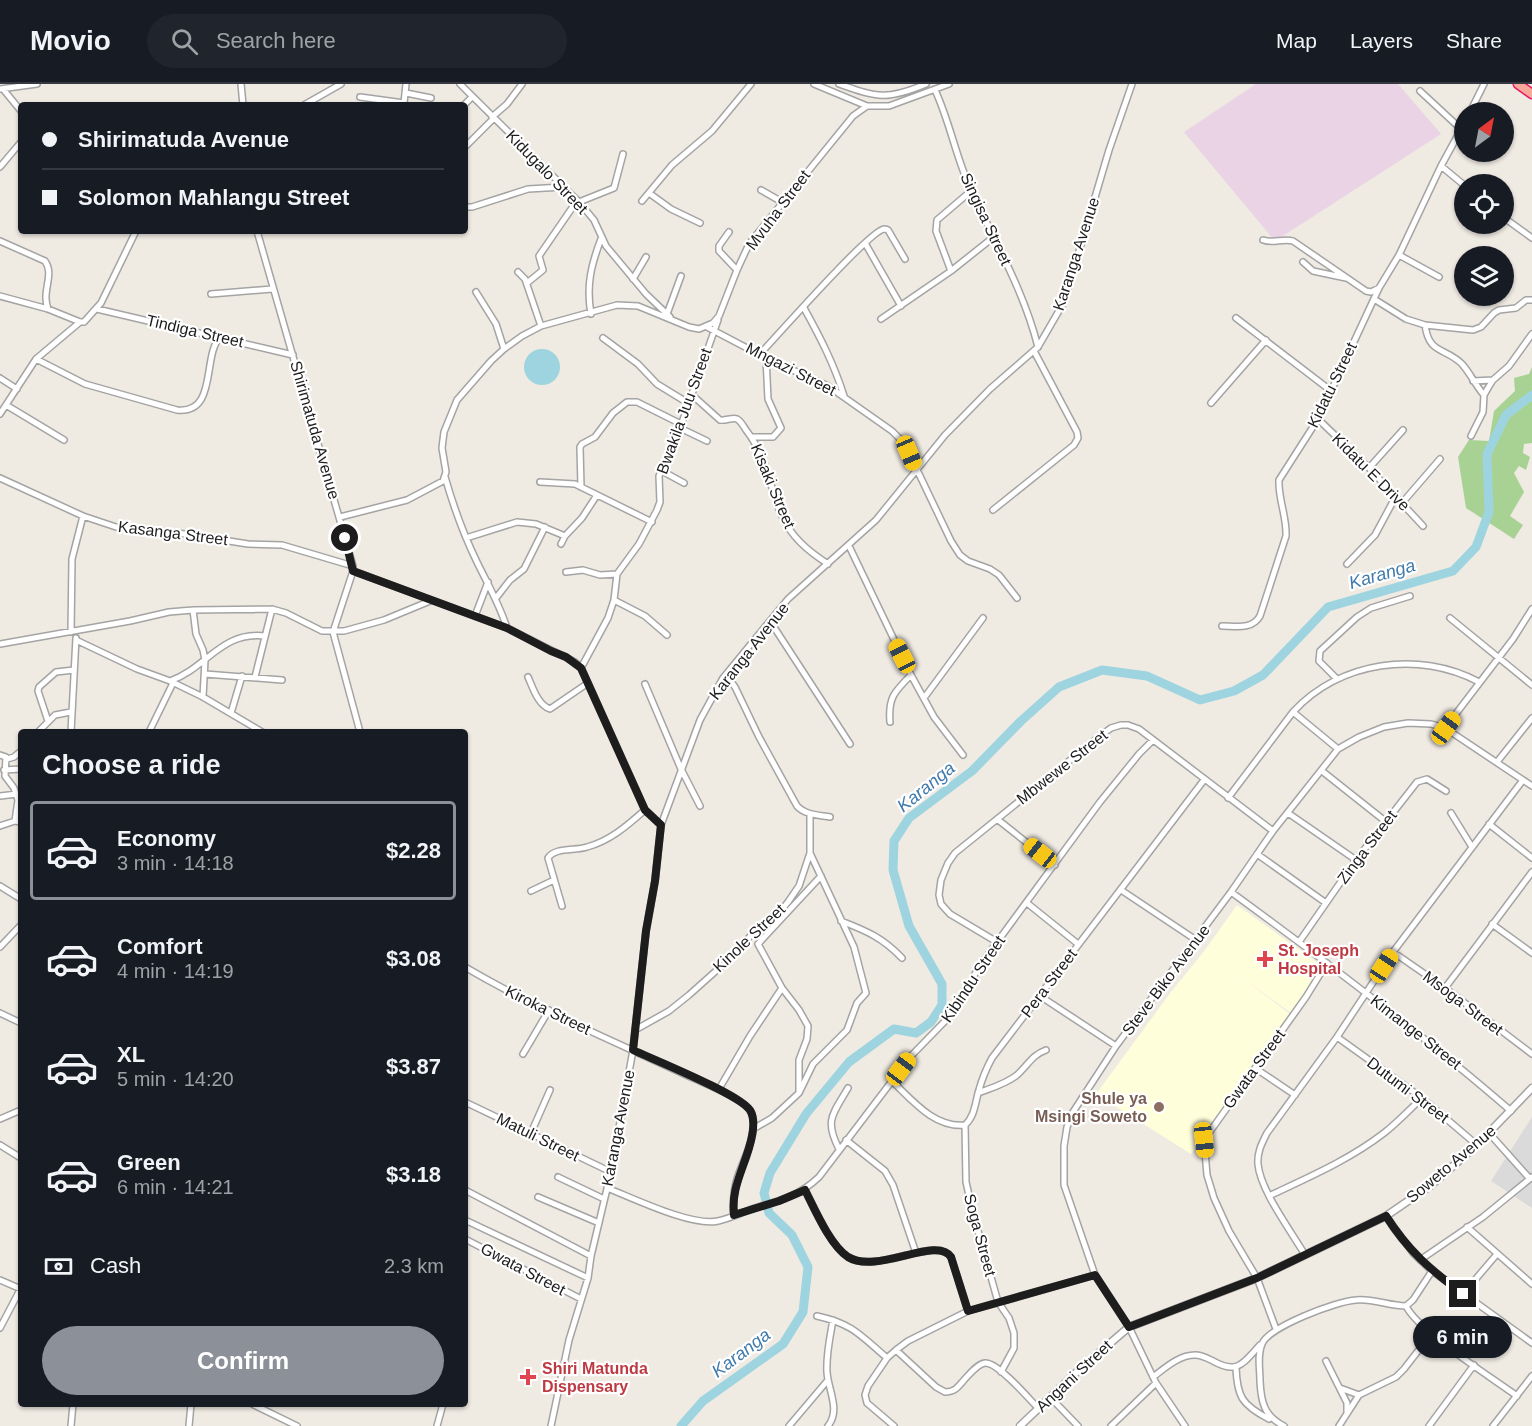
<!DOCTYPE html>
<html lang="en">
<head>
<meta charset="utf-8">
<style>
  :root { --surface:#171b24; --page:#20242c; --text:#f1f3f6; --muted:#9ea1a6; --line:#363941; --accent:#8c9099 }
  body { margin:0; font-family:Arial,sans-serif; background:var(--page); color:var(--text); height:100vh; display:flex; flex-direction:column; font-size:22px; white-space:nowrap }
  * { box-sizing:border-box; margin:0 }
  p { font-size:20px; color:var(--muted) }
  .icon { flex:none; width:33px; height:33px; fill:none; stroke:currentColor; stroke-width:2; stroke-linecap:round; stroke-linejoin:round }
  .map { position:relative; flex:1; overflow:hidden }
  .panel { position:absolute; left:18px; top:645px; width:450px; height:678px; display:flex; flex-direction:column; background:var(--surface); border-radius:6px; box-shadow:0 2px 4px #0004 }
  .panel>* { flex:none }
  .banner { position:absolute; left:18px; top:18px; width:450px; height:132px; border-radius:6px; box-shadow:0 2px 4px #0004; display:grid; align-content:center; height:132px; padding:0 24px; background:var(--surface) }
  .needle { width:39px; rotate:32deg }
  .controls { position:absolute; left:1454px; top:18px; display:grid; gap:12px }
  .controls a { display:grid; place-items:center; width:60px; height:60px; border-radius:50%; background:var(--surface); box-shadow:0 2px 4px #0004; font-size:30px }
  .end { position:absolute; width:27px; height:27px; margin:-14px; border:8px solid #1d1d1d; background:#fff; box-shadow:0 0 0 3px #fff }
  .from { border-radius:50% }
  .bubble { position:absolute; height:42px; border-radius:21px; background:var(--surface); box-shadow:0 2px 4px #0004; font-size:20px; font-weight:600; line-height:42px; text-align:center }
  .car { position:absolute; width:18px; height:36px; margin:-18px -9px; border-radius:8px; box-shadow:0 0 4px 2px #0007; background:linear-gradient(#f5c518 24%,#345 0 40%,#f5c518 0 76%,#345 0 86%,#f5c518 0) }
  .banner b { display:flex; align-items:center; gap:21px; height:57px; font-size:22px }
  .banner b+b { border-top:2px solid var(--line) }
  .banner i { width:15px; height:15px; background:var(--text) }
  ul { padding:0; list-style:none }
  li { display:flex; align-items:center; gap:18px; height:99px; margin:0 12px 9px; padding:0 12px; border:3px solid transparent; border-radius:6px }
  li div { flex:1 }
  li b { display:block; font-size:22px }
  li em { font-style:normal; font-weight:600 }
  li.selected { border-color:var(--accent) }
  li>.icon { width:54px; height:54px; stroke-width:1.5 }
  h2 { padding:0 24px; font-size:27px; line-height:72px }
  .pay { display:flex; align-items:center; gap:15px; height:66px; padding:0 24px; font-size:22px }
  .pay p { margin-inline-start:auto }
  .action { display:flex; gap:12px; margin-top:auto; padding:12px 24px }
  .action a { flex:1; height:69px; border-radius:36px; background:var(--accent); color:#fff; font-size:24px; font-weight:600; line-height:69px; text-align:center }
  header { display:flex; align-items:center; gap:36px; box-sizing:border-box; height:84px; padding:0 30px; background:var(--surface); border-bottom:2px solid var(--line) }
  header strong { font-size:28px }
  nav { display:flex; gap:33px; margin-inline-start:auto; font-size:21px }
  .search { width:420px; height:54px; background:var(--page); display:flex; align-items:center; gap:15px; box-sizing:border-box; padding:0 21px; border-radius:33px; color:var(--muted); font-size:22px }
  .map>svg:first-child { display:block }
</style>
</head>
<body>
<header>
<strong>Movio</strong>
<div class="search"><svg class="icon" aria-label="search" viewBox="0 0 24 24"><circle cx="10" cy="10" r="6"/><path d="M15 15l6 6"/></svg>Search here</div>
<nav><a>Map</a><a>Layers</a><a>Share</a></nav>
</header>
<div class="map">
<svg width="1532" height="1342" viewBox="0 0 1532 1342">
  <rect width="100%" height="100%" fill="#efeae2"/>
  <!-- residential -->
  <path fill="#dbdada" d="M1532,1033V1124L1491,1097Z"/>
  <!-- industrial -->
  <path fill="#e9d3e5" d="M1256,0H1398L1441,50L1275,157L1184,48Z"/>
  <!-- education -->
  <path fill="#fffedb" d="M1237,821L1325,884L1318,899L1295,932L1240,892L1290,930L1191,1070L1096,1010L1171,908L1205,866Z"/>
  <!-- forest -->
  <path fill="#a8d293" d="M1532,283V359L1524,360L1523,369L1530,373L1526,386L1519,382L1514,389L1524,408L1510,432L1523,441L1514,455L1466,424L1458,373L1469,356L1489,357L1494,327L1515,307L1514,294L1529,290Z"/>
  <!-- water -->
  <path fill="#9ed4e0" d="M524 283a18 18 0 1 1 36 0a18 18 0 1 1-36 0Z"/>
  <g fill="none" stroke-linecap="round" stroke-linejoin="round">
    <!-- river -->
    <path stroke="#9ed4e0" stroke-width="9" d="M681,1342L703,1317L783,1260L803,1228L808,1183L792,1151L769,1129L764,1109L770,1089L806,1030L849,978L894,945L916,949L931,938L942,921V900L909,842L893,786L894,757L909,734L972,687L1021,637L1059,603L1102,586L1147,592L1200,616L1234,607L1263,591L1328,523L1453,487L1476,463L1489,428L1487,370L1506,331L1532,311"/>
    <!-- minor casing -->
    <g stroke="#a4a4a4" stroke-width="8">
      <path id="minor" d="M241,0L243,21
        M460,0L579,118L594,136L606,162L646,210L670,233
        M814,0L867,22
        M839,0C878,14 888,16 926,0
        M0,5L37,0
        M3,5L21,27
        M935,6C950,38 956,74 971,106C995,158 1024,207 1038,263
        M1420,7L1461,45
        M406,9L431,14
        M360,13L404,19L406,0
        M304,21L341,0
        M464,21L472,13
        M1470,28L1484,0
        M492,33L507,20L522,0
        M465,63L494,34
        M1441,82L1464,101
        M0,83L21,58
        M761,106L782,118
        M649,109L671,125L700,139
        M642,117L672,81L712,47L751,0
        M579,118L614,104L623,70
        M465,123H472L528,105L563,103
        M1503,133L1532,154
        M257,147L353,482V487L333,548L360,648
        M729,148L719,162V167L737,186
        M1263,156C1274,160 1282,154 1293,157L1366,207L1371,208L1379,204
        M0,157L45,177C55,191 41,207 48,225
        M865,159L901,222
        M1399,171L1439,193
        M1303,178L1313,187L1346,194
        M951,187L936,147L937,136L971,107
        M518,188L525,195L541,242
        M633,195L646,173
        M527,199L543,186L539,172L572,124L575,114
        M476,208L496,240L504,265
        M211,210L272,205
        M0,212L48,225L80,238H84L101,219L136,147
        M1374,215L1406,235L1425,241L1473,246L1481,243L1494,229L1499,226L1516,224L1526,216H1532
        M804,224C820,253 834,280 844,312
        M97,225L293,271
        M591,230C586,202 591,181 601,155
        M667,230L681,192
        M1236,234L1330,306
        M881,235L951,187L995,152
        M1425,241C1429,271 1445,263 1462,280C1470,289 1476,302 1484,311
        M707,243L766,274L828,302L892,347L903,358L909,369L951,457L960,471L968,477L990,485L999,491L1017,514
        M603,254L638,280L657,300L688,319
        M760,270C777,252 869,147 884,145C885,145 887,145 888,146L905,175
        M36,275L85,300L177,326C218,330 202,272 220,253
        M0,294L17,305
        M1473,297L1493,296
        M691,310L720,336C726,337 732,333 737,335C741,337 744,343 746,346C767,373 769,401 781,430C791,453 808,467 828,480
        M1211,319L1266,256
        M6,321L64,356
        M0,330L36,275L80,238
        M1318,335L1369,384L1423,442
        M680,344L707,357
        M1471,352L1483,328L1484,311L1488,304L1493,296L1509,282L1532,250
        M752,353H773L781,344L768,315L766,274
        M1369,384L1403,346
        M662,387L684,399
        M445,393C453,421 463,449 476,476C487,499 499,519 507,544
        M0,394L83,432L116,443L185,450L248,460L282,461L353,482
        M540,398L575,400L652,438
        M581,403L580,363L582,360L595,353L613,329L627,318H637L681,340
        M1402,419L1440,375
        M993,426L1074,361L1078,354L1077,348L1034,267
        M340,433L407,416L443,397L446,388L442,364L444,348L457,316L491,277L504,265L522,252L541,242L617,221L638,222L689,243L699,245L713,239L719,232L737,186L749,160L853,32L867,22H889L949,0
        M466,454L517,438L536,440L565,452
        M561,460L565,452L582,434L597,411
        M849,462L911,591L934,633L963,671
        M1347,480L1375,451L1396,412
        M353,487L507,544L575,578L581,584L588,599L645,726L661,741
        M566,488L583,486L600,491L617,490
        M496,514L510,496L524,485L545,443
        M614,516L645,532L667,551
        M193,526L196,550L203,566L205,576L203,613
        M475,532L488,498
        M1450,534L1532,601
        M770,537L850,660
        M1222,542C1236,542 1252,546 1260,532L1286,452C1287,433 1278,415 1279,396L1318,335L1379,204L1399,171L1441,82L1464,40
        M71,548L72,475L83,432
        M76,556L137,585L170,597C207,584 221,547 265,552
        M0,560L130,537L169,528L193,526L272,525L286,529L322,547H344L384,536L430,517
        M581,584L608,534L614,516L617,490L639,460L657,426L660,418L659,392L680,344L718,236
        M205,590L282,596
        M726,591L735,603L759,653L797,722C805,731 819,731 830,733
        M255,593L272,525
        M528,593C533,604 538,621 550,625L588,599
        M1337,595L1319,577L1320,567L1357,533L1371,524L1410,512
        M170,597L203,613L262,648
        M645,600L681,685L700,722
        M924,614L983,534
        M1293,628L1338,665
        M231,629L242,592
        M48,637L38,607L39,603L56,588L74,586
        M890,638C888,614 894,608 911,591
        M1445,644L1513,555L1532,525
        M38,648L55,631L71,628
        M71,648L76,554
        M149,648L173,599
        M0,671L6,673L5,692L14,704L18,716L15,737
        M7,675L14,673L21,667
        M1497,678L1532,634
        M4,686L21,685
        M1322,687L1385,737
        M0,712L17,710
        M1228,714L1293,628C1340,577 1419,566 1479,598
        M1288,729L1356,776
        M1451,729L1472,763
        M997,735L1055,781
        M1489,740L1532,774
        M0,742L15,737L21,738
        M1257,770L1326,819
        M0,802L21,815
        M1121,806L1196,856
        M531,807L554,796
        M1231,808C1327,878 1422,950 1511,1027
        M1027,819L1078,860
        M562,822L548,774C555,763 575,767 587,763C610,757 628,741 645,726
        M841,837C867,847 883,854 902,874
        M1492,840L1532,869
        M997,858L950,830L941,820L939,811L941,796L948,779L955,769L1100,652L1111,644L1121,641H1128L1139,645L1273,747
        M1299,858L1356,776L1417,698L1427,695L1446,707
        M0,863L21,841
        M1393,868L1445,904L1532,970
        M465,883C538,926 618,959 695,995C708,1001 748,1016 752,1030C758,1052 743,1075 737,1095C733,1108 733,1119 734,1131
        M1445,904L1532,788
        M1040,912L1116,962
        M0,929L21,939
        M635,946L669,927L689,911L736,869L752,850L775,834L788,818L799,802L810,769V730
        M1337,953L1422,1014L1477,1061
        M523,970L549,926
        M1255,984L1295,1011
        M892,997C912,1016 934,1044 965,1041C975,1032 975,1019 979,1006C982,995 986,985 992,974L1204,696
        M719,1005L750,952L782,904
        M799,1007V976L807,955L808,942L799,926L782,904L758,860L821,792
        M978,1009C991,1004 1006,1000 1017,991C1028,981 1032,971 1046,966
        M465,1018L611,1088
        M0,1035L21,1026
        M965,1041L966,1098L973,1129L998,1218L1009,1234L1014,1249V1264L1001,1288
        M753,1045L772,1034L799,1009L813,980L847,946L857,919L866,909L854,863L810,769
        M531,1049L550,1006
        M1489,1049L1530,1095
        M846,1056L885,1087L893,1101L916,1169
        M0,1061L21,1074
        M839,1065C824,1036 833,1030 848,1004
        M558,1093L604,1115
        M607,1104C633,1114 692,1143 718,1137C732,1134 744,1127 758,1123C783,1116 800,1111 819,1093L911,972L949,933L981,880L1100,718L1139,670L1153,656
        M465,1106L591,1172
        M805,1106C815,1125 830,1161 848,1173C877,1191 936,1151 951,1173L968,1227
        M1269,1112C1309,1093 1349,1076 1384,1049C1397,1039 1409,1026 1422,1014
        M538,1113L599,1139
        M1386,1132L1413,1169L1432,1187L1532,1259
        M465,1136L588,1194
        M1467,1143L1532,1200
        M465,1155L581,1215
        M1305,1171C1291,1147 1260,1106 1258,1080C1257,1068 1262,1059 1267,1049L1337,953L1393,868L1523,696
        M1420,1176L1483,1133L1532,1093
        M0,1196L21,1205
        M1463,1210L1497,1170
        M1406,1222C1419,1248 1491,1293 1517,1312
        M817,1232C853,1240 860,1251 887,1274
        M0,1244L21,1204
        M1276,1245L1257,1194L1229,1147L1214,1114L1207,1091L1204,1056L1306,913L1327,879
        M896,1266L936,1303L945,1308C955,1308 958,1303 964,1296C969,1291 977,1280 985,1279C998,1278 1029,1315 1038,1324
        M1326,1277L1347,1319V1328
        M1236,1283C1237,1313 1242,1321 1269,1335
        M1153,1293C1165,1284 1179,1271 1195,1271C1202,1271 1207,1274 1213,1277C1238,1291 1243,1279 1260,1261
        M1340,1304L1359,1311
        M1050,1313L1078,1342
        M252,1320L297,1342
        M71,1342L73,1320
        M189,1342L191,1320
        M437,1342L443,1320
        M551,1342L569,1256L588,1194L591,1172L611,1088L633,966L646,847L655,797L661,741L700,636L723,594L788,515L876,436L945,351L990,305L1038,263L1064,218L1109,66L1132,0
        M789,1342L828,1296
        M828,1342C841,1326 828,1306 827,1288C826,1270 830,1253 833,1236
        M894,1342L867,1319L865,1311L868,1302L887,1274L896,1266L908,1257L968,1227L1095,1191
        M1111,1342L1156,1299
        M1185,1342L1156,1299L1129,1243L1095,1191L1064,1101V1062L1067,1043L1073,1028L1116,962L1231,808L1273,747L1338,665L1359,653L1384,643L1408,639L1431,640L1445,644L1532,702
        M1284,1342C1264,1332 1261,1318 1260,1297C1260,1285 1257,1271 1262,1260C1268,1243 1337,1217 1356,1216C1372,1214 1389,1222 1406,1222L1413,1216L1432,1187
        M1339,1342L1359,1311L1396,1293L1404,1285L1432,1249
        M1429,1342L1474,1281
        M1493,1342L1532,1292"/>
    </g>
    <!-- tertiary casing -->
    <g stroke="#a4a4a4" stroke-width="9">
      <path id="tertiary" d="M1020,1342L1080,1285L1129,1243L1257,1194L1386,1132L1430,1102L1477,1061L1532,1004"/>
    </g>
    <!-- trunk casing -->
    <g stroke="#e61664" stroke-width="11">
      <path id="trunk" d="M1518,0L1532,10"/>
    </g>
    <!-- minor -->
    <use href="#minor" stroke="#fff" stroke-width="5"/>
    <!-- tertiary -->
    <use href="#tertiary" stroke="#fff" stroke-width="6"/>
    <!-- trunk -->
    <use href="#trunk" stroke="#f6a998" stroke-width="8"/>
  </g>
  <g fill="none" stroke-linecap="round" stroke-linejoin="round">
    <!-- route -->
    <path stroke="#1d1d1d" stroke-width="8" d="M345,454L353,487L507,544L551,567L566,573L581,584L645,726L661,741L655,797L646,847L633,966C652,975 745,1012 751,1028C756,1038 752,1054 749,1064C742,1088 731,1106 734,1131L779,1117L805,1106C815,1126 830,1161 848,1173C877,1191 937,1151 951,1173L968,1227L1095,1191L1129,1243L1257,1194L1386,1132C1408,1167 1431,1186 1463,1210"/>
  </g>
  <!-- markers -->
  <g fill="#e0444e" stroke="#fff" stroke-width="2">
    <path d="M1262 866h6v6h6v6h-6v6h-6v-6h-6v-6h6z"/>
    <path d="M525 1284h6v6h6v6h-6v6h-6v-6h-6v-6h6z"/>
  </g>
  <circle fill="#8d6e63" stroke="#fff" stroke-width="2" cx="1159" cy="1023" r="6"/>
  <g text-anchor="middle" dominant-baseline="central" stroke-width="4.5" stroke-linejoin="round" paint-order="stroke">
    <!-- street labels -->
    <g font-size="16" fill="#1d1d1d" stroke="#fff">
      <text transform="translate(547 88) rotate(46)">Kidugalo Street</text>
      <text transform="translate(778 126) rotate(-53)">Mvuha Street</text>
      <text transform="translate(986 135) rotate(65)">Singisa Street</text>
      <text transform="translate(1076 170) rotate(-72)">Karanga Avenue</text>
      <text transform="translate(195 247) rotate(13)">Tindiga Street</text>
      <text transform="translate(791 285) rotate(27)">Mngazi Street</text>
      <text transform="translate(1332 301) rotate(-64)">Kidatu Street</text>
      <text transform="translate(684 327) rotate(-70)">Bwakila Juu Street</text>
      <text transform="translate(315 346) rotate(74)">Shirimatuda Avenue</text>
      <text transform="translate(1371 388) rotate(45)">Kidatu E Drive</text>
      <text transform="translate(773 402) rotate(67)">Kisaki Street</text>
      <text transform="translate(173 449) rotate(7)">Kasanga Street</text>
      <text transform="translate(749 567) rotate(-52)">Karanga Avenue</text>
      <text transform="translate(1062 683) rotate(-38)">Mbwewe Street</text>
      <text transform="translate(1367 763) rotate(-53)">Zinga Street</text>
      <text transform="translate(749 854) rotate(-43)">Kinole Street</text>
      <text transform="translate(973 895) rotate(-56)">Kibindu Street</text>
      <text transform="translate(1166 896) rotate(-53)">Steve Biko Avenue</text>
      <text transform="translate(1049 899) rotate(-53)">Pera Street</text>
      <text transform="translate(1463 919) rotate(37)">Msoga Street</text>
      <text transform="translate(548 926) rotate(26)">Kiroka Street</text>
      <text transform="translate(1416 948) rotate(38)">Kimange Street</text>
      <text transform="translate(1254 985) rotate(-54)">Gwata Street</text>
      <text transform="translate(1408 1006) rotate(37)">Dutumi Street</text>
      <text transform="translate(618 1044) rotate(-79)">Karanga Avenue</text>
      <text transform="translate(538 1053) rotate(26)">Matuli Street</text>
      <text transform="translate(1451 1080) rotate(-40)">Soweto Avenue</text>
      <text transform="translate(980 1151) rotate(75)">Soga Street</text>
      <text transform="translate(523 1185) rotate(28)">Gwata Street</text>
      <text transform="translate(1074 1292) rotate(-43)">Angani Street</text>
    </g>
    <!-- health labels -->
    <g font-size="16" font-weight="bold" fill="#be3a42" stroke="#fff" text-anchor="start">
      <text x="1278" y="866">St. Joseph<tspan x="1278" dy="18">Hospital</tspan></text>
      <text x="542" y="1284">Shiri Matunda<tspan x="542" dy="18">Dispensary</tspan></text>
    </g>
    <!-- education labels -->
    <g font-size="16" font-weight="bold" fill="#785e54" stroke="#fff" text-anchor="end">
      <text x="1147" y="1014">Shule ya<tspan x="1147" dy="18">Msingi Soweto</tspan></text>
    </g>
    <!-- water labels -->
    <g font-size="18" font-style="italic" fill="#407aac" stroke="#fff">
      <text transform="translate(1382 490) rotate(-16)">Karanga</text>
      <text transform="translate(926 703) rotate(-39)">Karanga</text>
      <text transform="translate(741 1269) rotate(-37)">Karanga</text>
    </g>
  </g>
</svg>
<div class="controls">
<a><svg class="needle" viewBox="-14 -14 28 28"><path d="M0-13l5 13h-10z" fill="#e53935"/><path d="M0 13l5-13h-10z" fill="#9ea1a6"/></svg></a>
<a><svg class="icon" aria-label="locate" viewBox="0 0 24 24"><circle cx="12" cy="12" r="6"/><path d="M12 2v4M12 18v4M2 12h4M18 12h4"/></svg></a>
<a><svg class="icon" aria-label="layers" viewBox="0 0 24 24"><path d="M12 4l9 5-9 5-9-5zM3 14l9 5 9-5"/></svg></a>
</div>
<i class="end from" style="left:345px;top:454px"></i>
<i class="end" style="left:1463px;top:1210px"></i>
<div class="bubble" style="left:1413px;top:1232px;width:99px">6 min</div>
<i class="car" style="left:909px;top:369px;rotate:157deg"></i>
<i class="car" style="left:902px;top:572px;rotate:333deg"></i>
<i class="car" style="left:1446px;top:644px;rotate:36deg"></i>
<i class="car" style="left:1040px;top:769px;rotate:308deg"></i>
<i class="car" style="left:1384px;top:882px;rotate:33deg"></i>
<i class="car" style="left:901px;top:985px;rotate:37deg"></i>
<i class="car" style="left:1204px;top:1056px;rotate:174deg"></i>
<div class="banner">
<b><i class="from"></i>Shirimatuda Avenue</b>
<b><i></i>Solomon Mahlangu Street</b>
</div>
<section class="panel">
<h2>Choose a ride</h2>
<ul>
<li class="selected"><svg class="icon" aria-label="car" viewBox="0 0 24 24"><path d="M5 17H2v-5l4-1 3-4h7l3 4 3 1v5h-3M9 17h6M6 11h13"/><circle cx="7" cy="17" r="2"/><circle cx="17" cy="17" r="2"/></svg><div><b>Economy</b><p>3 min · 14:18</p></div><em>$2.28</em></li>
<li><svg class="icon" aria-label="car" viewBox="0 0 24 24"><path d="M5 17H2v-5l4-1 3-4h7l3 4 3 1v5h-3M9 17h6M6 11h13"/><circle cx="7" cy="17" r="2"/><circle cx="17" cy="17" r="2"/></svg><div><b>Comfort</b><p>4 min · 14:19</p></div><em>$3.08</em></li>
<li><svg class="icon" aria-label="car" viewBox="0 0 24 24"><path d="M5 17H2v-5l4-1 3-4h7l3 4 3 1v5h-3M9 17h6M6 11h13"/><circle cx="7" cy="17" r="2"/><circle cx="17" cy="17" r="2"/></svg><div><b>XL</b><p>5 min · 14:20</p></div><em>$3.87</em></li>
<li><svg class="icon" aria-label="car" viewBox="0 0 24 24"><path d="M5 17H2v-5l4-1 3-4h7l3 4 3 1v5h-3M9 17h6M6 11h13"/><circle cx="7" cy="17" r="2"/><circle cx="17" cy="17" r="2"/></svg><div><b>Green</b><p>6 min · 14:21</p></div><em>$3.18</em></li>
</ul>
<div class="pay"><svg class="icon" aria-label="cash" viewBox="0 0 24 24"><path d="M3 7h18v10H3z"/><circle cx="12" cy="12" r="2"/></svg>Cash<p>2.3 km</p></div>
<div class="action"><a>Confirm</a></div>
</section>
</div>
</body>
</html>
